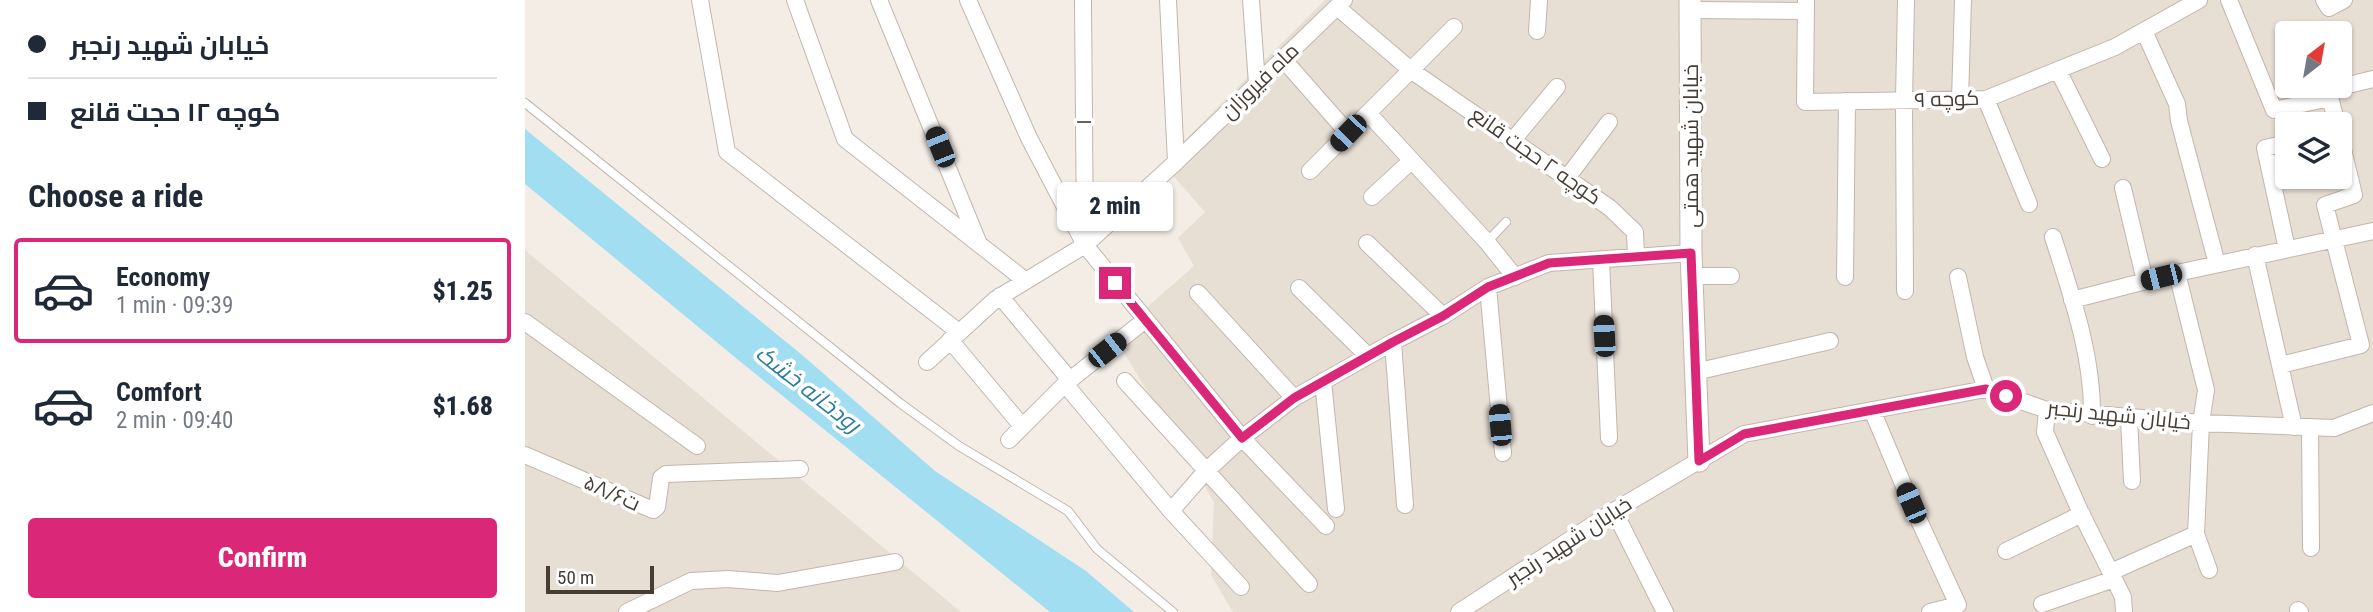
<!DOCTYPE html>
<html lang="en">
<head>
<meta charset="utf-8">
<style>
  :root { --surface:#fff; --page:#f2f2f3; --text:#1f2937; --muted:#747a83; --line:#e0e1e3; --accent:#db2777 }
  body { margin:0; font-family:"Roboto Condensed",Cairo,sans-serif; background:var(--page); color:var(--text); height:100vh; display:flex; flex-direction:column; font-size:26px; white-space:nowrap }
  * { box-sizing:border-box; margin:0 }
  p { font-size:23px; color:var(--muted) }
  .icon { flex:none; width:38px; height:38px; fill:none; stroke:currentColor; stroke-width:2; stroke-linecap:round; stroke-linejoin:round }
  .map { position:relative; flex:1; overflow:hidden }
  .panel { display:flex; flex-direction:column; background:var(--surface); width:525px }
  .panel>* { flex:none }
  .top-card { display:grid; align-content:center; height:154px; padding:0 28px; background:var(--surface) }
  .needle { width:46px; rotate:31deg }
  .tools { position:absolute; left:1750px; top:21px; display:grid; gap:14px }
  .tools a { display:grid; place-items:center; width:77px; height:77px; border-radius:7px; background:var(--surface); box-shadow:0 2px 5px #0004; font-size:35px }
  .scale { position:absolute; left:21px; bottom:18px; width:108px; box-sizing:border-box; padding-left:7px; border:4px solid #463d35; border-top:0; font-size:19px; line-height:24px; white-space:nowrap; color:#463d35; -webkit-text-stroke:5px #fff; paint-order:stroke }
  .end { position:absolute; width:32px; height:32px; margin:-16px; border:9px solid #db2777; background:#fff; box-shadow:0 0 0 4px #fff }
  .from { border-radius:50% }
  .bubble { position:absolute; height:49px; border-radius:7px; background:var(--surface); box-shadow:0 2px 5px #0004; font-size:23px; font-weight:800; line-height:49px; text-align:center }
  .car { position:absolute; width:21px; height:42px; margin:-21px -10px; border-radius:9px; box-shadow:0 0 5px 2px #0007; background:linear-gradient(#222 24%,#8ab4d8 0 40%,#222 0 76%,#8ab4d8 0 86%,#222 0) }
  .top-card b { display:flex; align-items:center; gap:24px; height:66px; font-size:26px }
  .top-card b+b { border-top:2px solid var(--line) }
  .top-card i { width:18px; height:18px; background:var(--text) }
  ul { padding:0; list-style:none }
  li { display:flex; align-items:center; gap:21px; height:105px; margin:0 14px 10px; padding:0 14px; border:4px solid transparent; border-radius:7px }
  li div { flex:1 }
  li b { display:block; font-size:26px }
  li em { font-style:normal; font-weight:800 }
  li.selected { border-color:var(--accent) }
  li>.icon { width:63px; height:63px; stroke-width:1.5 }
  h2 { padding:0 28px; font-size:32px; line-height:84px }
  .primary-button { display:flex; gap:14px; margin-top:auto; padding:14px 28px }
  .primary-button a { flex:1; height:80px; border-radius:7px; background:var(--accent); color:#fff; font-size:28px; font-weight:800; line-height:80px; text-align:center }
  main { display:flex; flex:1; min-height:0 }
  .map>svg:first-child { display:block }
</style>
</head>
<body>
<main>
<section class="panel">
<div class="top-card">
<b><i class="from"></i>خیابان شهید رنجبر</b>
<b><i></i>کوچه ۱۲ حجت قانع</b>
</div>
<h2>Choose a ride</h2>
<ul>
<li class="selected"><svg class="icon" aria-label="car" viewBox="0 0 24 24"><path d="M5 17H2v-5l4-1 3-4h7l3 4 3 1v5h-3M9 17h6M6 11h13"/><circle cx="7" cy="17" r="2"/><circle cx="17" cy="17" r="2"/></svg><div><b>Economy</b><p>1 min · 09:39</p></div><em>$1.25</em></li>
<li><svg class="icon" aria-label="car" viewBox="0 0 24 24"><path d="M5 17H2v-5l4-1 3-4h7l3 4 3 1v5h-3M9 17h6M6 11h13"/><circle cx="7" cy="17" r="2"/><circle cx="17" cy="17" r="2"/></svg><div><b>Comfort</b><p>2 min · 09:40</p></div><em>$1.68</em></li>
</ul>
<div class="primary-button"><a>Confirm</a></div>
</section>
<div class="map">
<svg width="1848" height="612" viewBox="0 0 1848 612">
  <rect width="100%" height="100%" fill="#f3ede6"/>
  <!-- residential -->
  <path fill="#e7ded4" fill-rule="evenodd" d="M800,0H1848V612H708L686,575L689,502L589,336L669,266L653,238L680,212L637,163ZM1762,33H1815V86H1762ZM1762,124H1815V177H1762Z
    M0,250L436,612H0Z"/>
  <!-- water -->
  <path fill="#a2def1" d="M0,129L276,354L410,471L561,571L609,612H525L217,363L0,184Z"/>
  <g fill="none" stroke-linecap="round" stroke-linejoin="round">
    <!-- service casing -->
    <g stroke="#c2b6ac" stroke-width="10">
      <path id="service" d="M0,103L375,403L434,446L543,511L572,549L648,612
        M962,242L981,222"/>
    </g>
    <!-- minor casing -->
    <g stroke="#c2b6ac" stroke-width="18">
      <path id="minor" d="M175,0L202,152L434,332
        M270,0L320,139L501,281
        M354,0L454,244
        M443,0L504,138L560,245L717,438L801,526
        M558,0L560,242
        M643,0L651,162
        M726,0L732,84
        M1281,0L1280,102L1461,99L1590,47L1674,0
        M1704,0L1749,110L1805,98
        M1799,0L1804,8L1819,0
        M812,7L887,71L1085,208L1110,232L1111,257
        M1165,10L1281,11
        M1012,31L1014,0
        M1619,31L1652,104L1654,121L1692,264
        M758,59L823,133
        M1533,70L1577,159
        M1823,85L1848,79
        M1802,86L1812,124
        M1461,99L1504,204
        M1435,100L1438,0
        M843,113L962,242L990,277
        M988,140L1032,87
        M1762,143L1740,148L1762,249
        M785,171L929,27
        M1042,178L1084,122
        M1598,188L1620,281
        M847,197L886,161
        M1528,237C1546,294 1568,355 1567,416
        M842,243L918,316
        M1730,255L1769,427
        M1076,260L1084,438
        M1652,273L1681,390L1676,423L1671,534L1684,570
        M1167,276H1206
        M1320,277L1322,101
        M1433,277L1450,357L1461,389
        M963,287L978,453
        M774,288L843,356
        M1380,291L1379,100L1381,0
        M673,293L769,398
        M475,296L545,380
        M1547,300L1652,273L1848,231
        M0,322L172,446
        M425,340L497,426
        M868,342L880,505
        M402,362L471,299L560,245L651,162L819,0
        M1756,365L1836,345L1800,205L1829,195L1815,137
        M1170,372L1305,341
        M600,381L784,584
        M798,381L811,509
        M540,384L646,511L716,587
        M1347,410L1386,503L1433,605L1405,612
        M1522,410L1520,432L1555,511L1598,597L1599,612
        M1604,418L1607,481
        M1785,427L1786,548
        M484,440L540,384L620,320
        M0,455L128,510L132,507L136,478L141,474L275,469
        M646,511L680,472L717,438L769,398L868,342L918,316L963,287L1024,263L1166,253
        M1089,511L1140,612
        M1481,551L1557,514
        M1586,572L1671,534
        M1517,604L1589,579
        M1773,610L1775,612
        M102,612L166,581L203,579L253,583L370,562
        M934,612L1089,511L1219,434L1461,389L1522,410L1676,423L1809,428L1848,413"/>
    </g>
    <!-- tertiary casing -->
    <g stroke="#c2b6ac" stroke-width="23">
      <path id="tertiary" d="M1165,0L1166,253L1174,461"/>
    </g>
    <!-- service -->
    <use href="#service" stroke="#fff" stroke-width="8"/>
    <!-- minor -->
    <use href="#minor" stroke="#fff" stroke-width="16"/>
    <!-- tertiary -->
    <use href="#tertiary" stroke="#fff" stroke-width="21"/>
  </g>
  <g fill="none" stroke-linecap="round" stroke-linejoin="round">
    <!-- route -->
    <path stroke="#db2777" stroke-width="9" d="M590,283L717,438L769,398L868,342L918,316L963,287L1024,263L1166,253L1174,461L1219,434L1461,389L1481,396"/>
  </g>
  <g text-anchor="middle" dominant-baseline="central" stroke-width="7" stroke-linejoin="round" paint-order="stroke">
    <!-- street labels -->
    <g font-size="21" fill="#463d35" stroke="#fff">
      <text transform="translate(735 81) rotate(-44)">ماه فیروزان</text>
      <text transform="translate(1422 99) rotate(-2)">کوچه ۹</text>
      <text transform="translate(559 122) rotate(-90)">۱</text>
      <text transform="translate(1166 146) rotate(-90)">خیابان شهید همتی</text>
      <text transform="translate(1011 156) rotate(35)">کوچه ۲ حجت قانع</text>
      <text transform="translate(1594 415) rotate(6)">خیابان شهید رنجبر</text>
      <text transform="translate(87 493) rotate(24)">۵۸/۶ت</text>
      <text transform="translate(1044 541) rotate(-33)">خیابان شهید رنجبر</text>
    </g>
    <!-- water labels -->
    <g font-size="23" font-style="italic" fill="#2a7e9b" stroke="#fff">
      <text transform="translate(283 389) rotate(38)">رودخانه خشک</text>
    </g>
  </g>
</svg>
<div class="tools">
<a><svg class="needle" viewBox="-14 -14 28 28"><path d="M0-13l5 13h-10z" fill="#e53935"/><path d="M0 13l5-13h-10z" fill="#747a83"/></svg></a>
<a><svg class="icon" aria-label="layers" viewBox="0 0 24 24"><path d="M12 4l9 5-9 5-9-5zM3 14l9 5 9-5"/></svg></a>
</div>
<div class="scale">50 m</div>
<i class="end from" style="left:1481px;top:396px"></i>
<i class="end" style="left:590px;top:283px"></i>
<div class="bubble" style="left:532px;top:182px;width:116px">2 min</div>
<i class="car" style="left:823px;top:133px;rotate:224deg"></i>
<i class="car" style="left:415px;top:147px;rotate:338deg"></i>
<i class="car" style="left:1636px;top:277px;rotate:256deg"></i>
<i class="car" style="left:1079px;top:336px;rotate:357deg"></i>
<i class="car" style="left:582px;top:350px;rotate:52deg"></i>
<i class="car" style="left:975px;top:425px;rotate:355deg"></i>
<i class="car" style="left:1386px;top:503px;rotate:337deg"></i>
</div>
</main>
</body>
</html>
